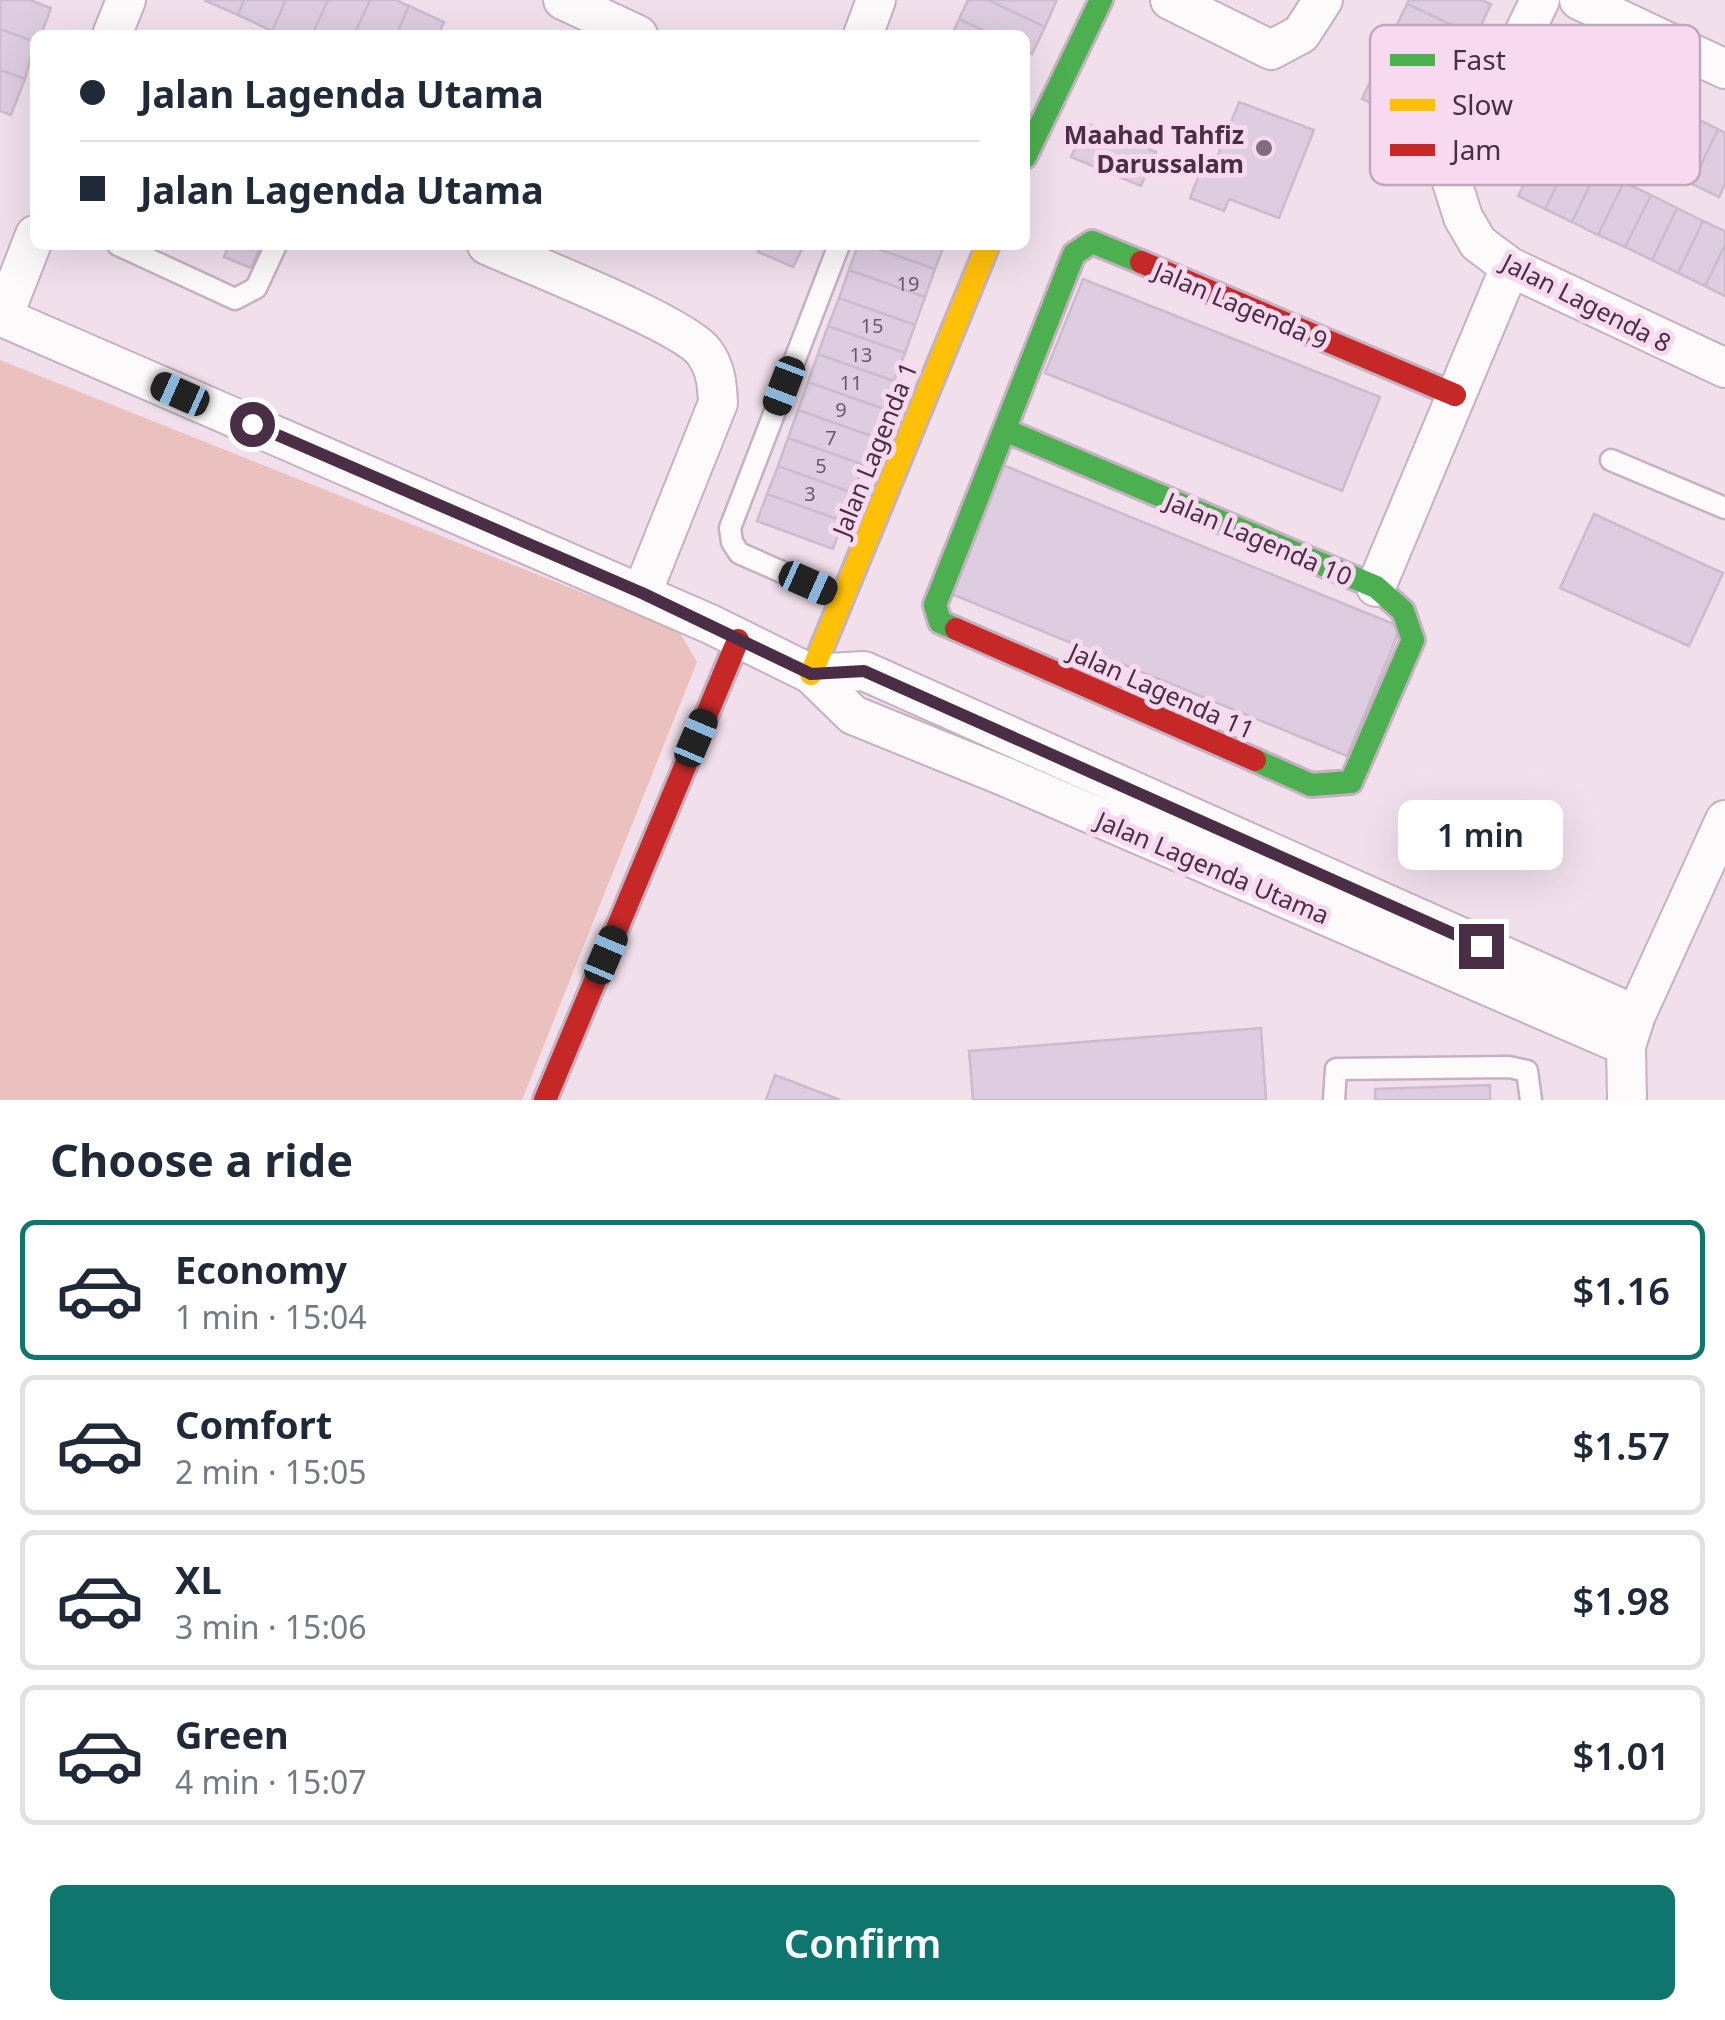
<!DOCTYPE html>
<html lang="en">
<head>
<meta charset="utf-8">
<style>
  :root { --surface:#fff; --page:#f2f2f3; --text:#1f2937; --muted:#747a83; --line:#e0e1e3; --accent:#0f766e }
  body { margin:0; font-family:"Noto Sans",sans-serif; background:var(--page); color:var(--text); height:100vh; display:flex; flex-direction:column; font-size:38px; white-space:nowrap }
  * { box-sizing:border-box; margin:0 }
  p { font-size:32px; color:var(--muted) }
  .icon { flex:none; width:55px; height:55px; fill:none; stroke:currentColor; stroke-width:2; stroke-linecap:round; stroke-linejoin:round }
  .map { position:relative; height:1100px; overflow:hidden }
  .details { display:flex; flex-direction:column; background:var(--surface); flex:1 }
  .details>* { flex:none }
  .hud { position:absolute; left:30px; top:30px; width:1000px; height:220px; border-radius:15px; box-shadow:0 10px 40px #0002; display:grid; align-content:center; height:220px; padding:0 50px; background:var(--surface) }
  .end { position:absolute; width:45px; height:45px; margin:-22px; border:12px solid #4a2e45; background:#fff; box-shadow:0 0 0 5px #fff }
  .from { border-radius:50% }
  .bubble { position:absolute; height:70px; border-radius:15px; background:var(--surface); box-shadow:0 10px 40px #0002; font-size:32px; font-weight:600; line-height:70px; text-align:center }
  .car { position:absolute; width:30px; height:60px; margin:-30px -15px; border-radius:12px; box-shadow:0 0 8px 2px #0007; background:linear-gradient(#222 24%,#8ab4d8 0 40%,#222 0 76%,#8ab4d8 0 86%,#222 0) }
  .hud b { display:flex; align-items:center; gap:35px; height:95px; font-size:38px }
  .hud b+b { border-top:2px solid var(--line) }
  .hud i { width:25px; height:25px; background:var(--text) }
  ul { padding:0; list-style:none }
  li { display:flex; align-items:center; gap:30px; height:140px; margin:0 20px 15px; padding:0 30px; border:5px solid var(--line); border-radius:15px }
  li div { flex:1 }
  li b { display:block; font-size:38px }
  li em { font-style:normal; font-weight:600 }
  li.on { border-color:var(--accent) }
  li>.icon { width:90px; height:90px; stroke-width:1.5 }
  h2 { padding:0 50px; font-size:45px; line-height:120px }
  .cta { display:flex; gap:20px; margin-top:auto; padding:20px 50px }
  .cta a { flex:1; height:115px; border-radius:15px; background:var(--accent); color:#fff; font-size:40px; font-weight:600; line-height:115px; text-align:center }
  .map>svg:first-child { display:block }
</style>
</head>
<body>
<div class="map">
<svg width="1725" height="1100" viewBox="0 0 1725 1100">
  <rect width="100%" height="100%" fill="#f1e0ec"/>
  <!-- green -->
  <path fill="#eac1be" d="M0,360L679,631L697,662L522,1100H0Z"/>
  <!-- building -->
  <path fill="#decce1" stroke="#cabbcd" stroke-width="2.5" d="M0,0H30L51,8L41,35H35V42L0,29Z
    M204,0H244L238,15Z
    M244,0H286L272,31L238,15Z
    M286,0H328L312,35H281L272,31Z
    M328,0H370L354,35H312Z
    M370,0H396L409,6L396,35H354Z
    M968,0H988L1045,27L1032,54L1025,50V35H993L959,19Z
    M988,0H1057L1045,27Z
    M1409,0H1482L1491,4L1476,36L1407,4Z
    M1407,4L1476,36L1461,67L1392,35Z
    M409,6L444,22L438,35H396Z
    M959,19L993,35H952Z
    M0,29L35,42L25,79L0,70Z
    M1377,67L1446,99L1431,131L1362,99Z
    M0,70L25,79L11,115L0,111Z
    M1239,102L1314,130L1279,218L1229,199L1224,211L1190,198L1203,165L1213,168Z
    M1691,116L1718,129L1692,184L1665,171Z
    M1086,123L1156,152L1141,186L1071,157Z
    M1718,129L1725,133V184L1719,197L1692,184Z
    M1544,144L1571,157L1545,209L1518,196Z
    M1571,157L1597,170L1572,222L1545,209Z
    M1597,170L1624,182L1598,235L1572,222Z
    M1624,182L1651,195L1625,247L1598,235Z
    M1651,195L1677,208L1652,260L1625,247Z
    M1677,208L1703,221L1678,273L1652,260Z
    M1703,221L1725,231V245L1705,286L1678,273Z
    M229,245H261L251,268L224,257Z
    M761,245H804L793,267L758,252Z
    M858,245H867L935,269L925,297L849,270Z
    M867,245H944L935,269Z
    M1725,245V296L1705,286Z
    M849,270L925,297L915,325L839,298Z
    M1083,279L1380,397L1342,491L1045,373Z
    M839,298L915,325L905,353L828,326Z
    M828,326L905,353L894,381L818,354Z
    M818,354L894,381L884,409L808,382Z
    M808,382L884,409L874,437L798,410Z
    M798,410L874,437L864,465L788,438Z
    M788,438L864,465L853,493L778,466Z
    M1003,465L1401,627L1347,756L949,593Z
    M778,466L853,493L843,521L767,494Z
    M767,494L843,521L833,549L757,521Z
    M1594,514L1723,573L1689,646L1560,588Z
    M1261,1028L1266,1100H973L969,1051Z
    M775,1075L840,1100H766Z
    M1490,1085V1100H1375V1089Z"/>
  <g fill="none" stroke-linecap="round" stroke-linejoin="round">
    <!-- lane casing -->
    <g stroke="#c6b1c1" stroke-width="25">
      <path id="lane" d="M118,245L235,299L256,288L276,245
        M839,245L730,528L732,542L739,553L841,598
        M1611,460L1725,508
        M1334,1100L1336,1069L1509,1067L1527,1071L1531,1100"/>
    </g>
    <!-- street casing -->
    <g stroke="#c6b1c1" stroke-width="42">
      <path id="street" d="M563,0L638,35
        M1170,0L1271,50L1301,34L1323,0
        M1540,0L1452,182L1463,217L1478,243L1510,267L1725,368
        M1579,0L1725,69
        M112,35L126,0
        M863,35L876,0
        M487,245C527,263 684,324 704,352C716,368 717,384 718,403L642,593
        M0,316L710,624L811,674L853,715L1006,777L1626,1046
        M3,317L35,235
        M1376,587L1510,267
        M811,674L864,671L1636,1015
        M1627,1100L1626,1046L1636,1015L1725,820"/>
    </g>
    <!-- fast casing -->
    <g stroke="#c6b1c1" stroke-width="28">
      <path id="fast" d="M1025,157L1101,0
        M1007,431L1376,587L1403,611L1413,640L1351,782L1311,785L1255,760
        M956,629L940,622L935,605L1074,254L1092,242L1141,262"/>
    </g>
    <!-- slow casing -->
    <g stroke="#c6b1c1" stroke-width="28">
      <path id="slow" d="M811,674L988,245"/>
    </g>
    <!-- jam casing -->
    <g stroke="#c6b1c1" stroke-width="28">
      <path id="jam" d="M1141,262L1455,395
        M956,629L1255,760
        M545,1100L738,640"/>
    </g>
    <!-- lane -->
    <use href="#lane" stroke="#fdfafc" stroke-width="20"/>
    <!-- street -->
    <use href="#street" stroke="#fdfafc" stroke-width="38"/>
    <!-- fast -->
    <use href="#fast" stroke="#4caf50" stroke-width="22"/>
    <!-- slow -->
    <use href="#slow" stroke="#ffc107" stroke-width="22"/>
    <!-- jam -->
    <use href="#jam" stroke="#c62828" stroke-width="22"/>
  </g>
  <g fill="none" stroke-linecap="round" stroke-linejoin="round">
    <!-- route -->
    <path stroke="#4a2e45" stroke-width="12" d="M252,424L642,593L811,674L864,671L1481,946"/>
  </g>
  <!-- markers -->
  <circle fill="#846c7f" stroke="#f7daf0" stroke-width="4" cx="1264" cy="148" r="10"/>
  <g text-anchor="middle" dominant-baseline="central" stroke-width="10" stroke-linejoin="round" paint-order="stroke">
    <!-- number labels -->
    <g font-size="20" fill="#70576e">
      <text x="908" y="283">19</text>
      <text x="872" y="325">15</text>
      <text x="861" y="354">13</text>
      <text x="851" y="382">11</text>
      <text x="841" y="409">9</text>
      <text x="831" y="437">7</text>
      <text x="821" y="465">5</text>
      <text x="810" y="493">3</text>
    </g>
    <!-- poi labels -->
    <g font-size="25" font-weight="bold" fill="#4a2e45" stroke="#f7daf0" text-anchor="end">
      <text x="1244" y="134">Maahad Tahfiz<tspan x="1244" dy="29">Darussalam</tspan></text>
    </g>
    <!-- street labels -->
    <g font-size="25" fill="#4a2e45" stroke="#f7daf0">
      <text transform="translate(1587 302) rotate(27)">Jalan Lagenda 8</text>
      <text transform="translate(1241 305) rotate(23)">Jalan Lagenda 9</text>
      <text transform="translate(874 449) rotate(-68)">Jalan Lagenda 1</text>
      <text transform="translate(1259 538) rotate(23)">Jalan Lagenda 10</text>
      <text transform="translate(1162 690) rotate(24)">Jalan Lagenda 11</text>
      <text transform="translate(1213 867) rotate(23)">Jalan Lagenda Utama</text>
    </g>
  </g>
  <!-- legend -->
  <rect x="1370" y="25" width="330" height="160" rx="15" fill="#f7daf0" stroke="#c3a6bd" stroke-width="2.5"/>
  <rect x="1390" y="54" width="45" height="12" fill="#4caf50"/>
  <rect x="1390" y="99" width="45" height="12" fill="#ffc107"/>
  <rect x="1390" y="144" width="45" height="12" fill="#c62828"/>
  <g font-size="28" fill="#4a2e45">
    <text x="1452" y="70">Fast</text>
    <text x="1452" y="115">Slow</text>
    <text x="1452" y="160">Jam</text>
  </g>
</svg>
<i class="end from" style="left:252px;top:424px"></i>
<i class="end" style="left:1481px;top:946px"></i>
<div class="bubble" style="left:1398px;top:800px;width:165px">1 min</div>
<i class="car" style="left:784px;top:386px;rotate:201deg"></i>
<i class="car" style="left:180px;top:394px;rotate:294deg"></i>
<i class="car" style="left:808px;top:583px;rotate:114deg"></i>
<i class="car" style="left:696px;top:738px;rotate:23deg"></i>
<i class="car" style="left:606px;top:955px;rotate:23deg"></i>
<div class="hud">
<b><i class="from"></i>Jalan Lagenda Utama</b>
<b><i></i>Jalan Lagenda Utama</b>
</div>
</div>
<section class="details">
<h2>Choose a ride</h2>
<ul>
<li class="on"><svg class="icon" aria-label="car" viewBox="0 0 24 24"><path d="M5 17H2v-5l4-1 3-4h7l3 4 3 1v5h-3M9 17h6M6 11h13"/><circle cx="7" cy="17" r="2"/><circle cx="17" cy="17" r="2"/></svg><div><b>Economy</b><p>1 min · 15:04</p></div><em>$1.16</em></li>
<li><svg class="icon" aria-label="car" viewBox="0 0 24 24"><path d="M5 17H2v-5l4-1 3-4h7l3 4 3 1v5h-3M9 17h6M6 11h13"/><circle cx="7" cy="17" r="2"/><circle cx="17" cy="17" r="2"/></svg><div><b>Comfort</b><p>2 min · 15:05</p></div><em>$1.57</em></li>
<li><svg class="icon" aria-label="car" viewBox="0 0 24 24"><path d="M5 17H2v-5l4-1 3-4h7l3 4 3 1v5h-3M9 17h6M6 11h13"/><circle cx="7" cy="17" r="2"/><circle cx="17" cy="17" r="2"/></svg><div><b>XL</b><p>3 min · 15:06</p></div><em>$1.98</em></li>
<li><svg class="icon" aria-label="car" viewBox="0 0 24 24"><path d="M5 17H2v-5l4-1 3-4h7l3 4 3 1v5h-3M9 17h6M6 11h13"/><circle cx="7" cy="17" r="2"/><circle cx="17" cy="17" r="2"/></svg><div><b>Green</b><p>4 min · 15:07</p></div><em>$1.01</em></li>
</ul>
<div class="cta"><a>Confirm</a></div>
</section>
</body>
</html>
